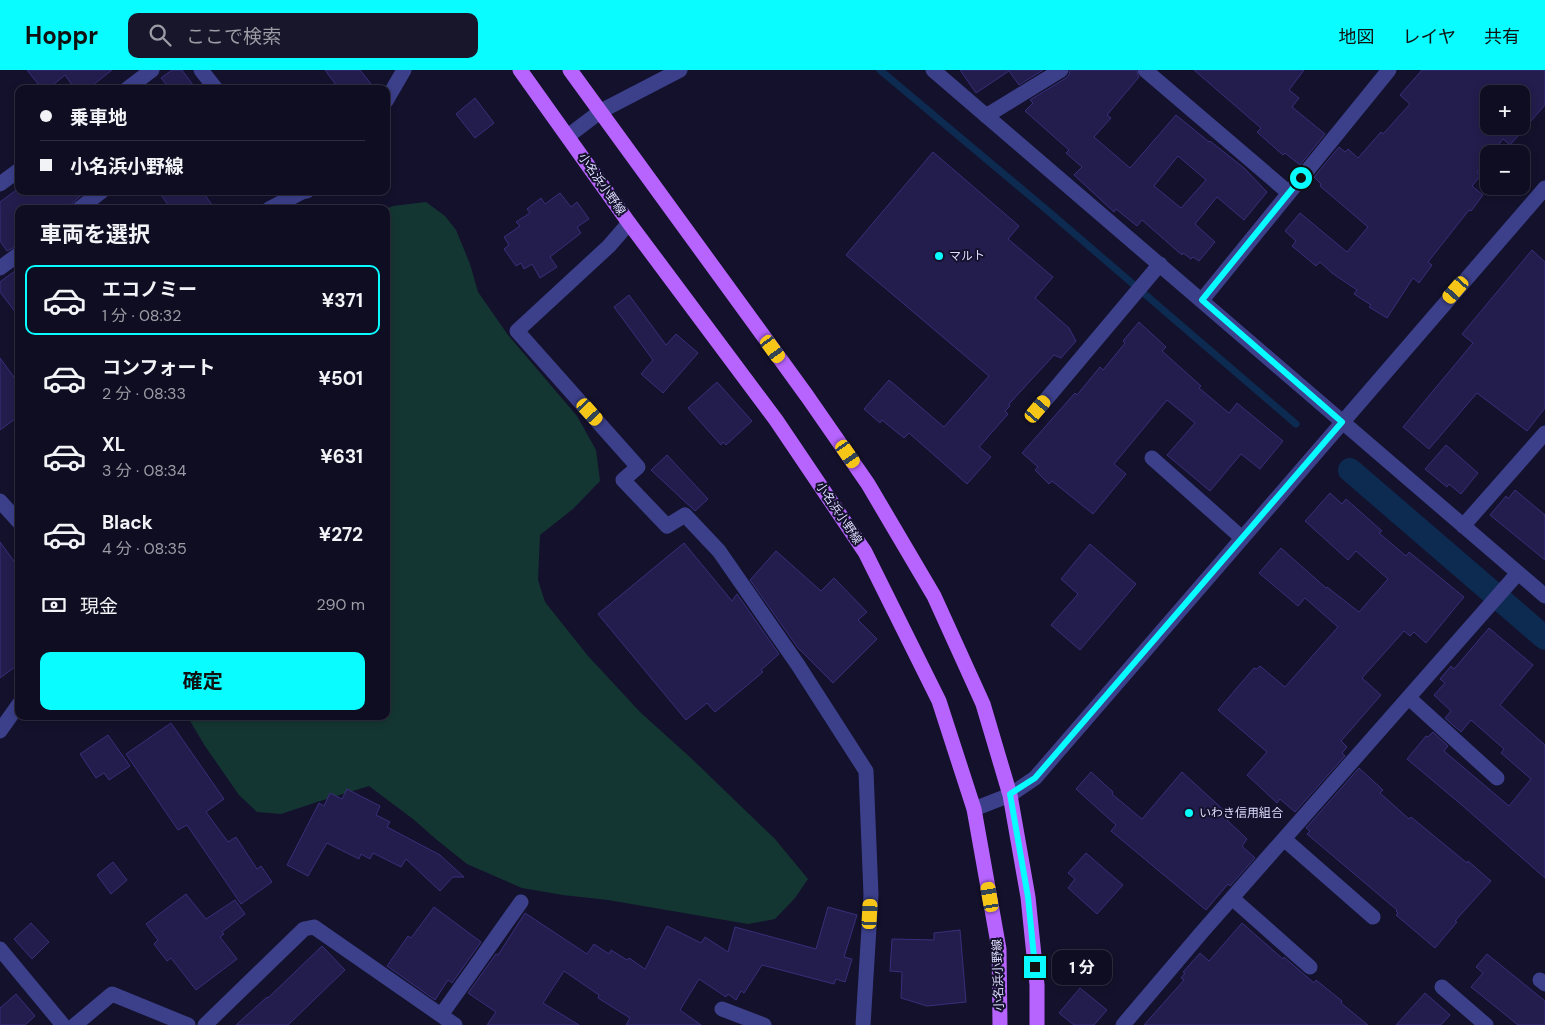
<!DOCTYPE html>
<html lang="ja">
<head>
<meta charset="utf-8">
<style>
  :root { --surface:#0f0d21; --page:#18162a; --text:#f1f3f6; --muted:#9b9ca5; --line:#2f2d3f; --accent:#09fcff }
  body { margin:0; font-family:"DM Sans","Noto Sans JP",sans-serif; background:var(--page); color:var(--text); height:100vh; display:flex; flex-direction:column; font-size:19px; white-space:nowrap }
  * { box-sizing:border-box; margin:0 }
  p { font-size:16px; color:var(--muted) }
  .icon { flex:none; width:28px; height:28px; fill:none; stroke:currentColor; stroke-width:2; stroke-linecap:round; stroke-linejoin:round }
  .map { position:relative; flex:1; overflow:hidden }
  .sheet { position:absolute; left:15px; top:135px; width:375px; height:515px; display:flex; flex-direction:column; background:var(--surface); border-radius:10px; box-shadow:0 2px 8px #0003,0 0 0 1px var(--line) }
  .sheet>* { flex:none }
  .hud { position:absolute; left:15px; top:15px; width:375px; height:110px; border-radius:10px; box-shadow:0 2px 8px #0003,0 0 0 1px var(--line); display:grid; align-content:center; height:110px; padding:0 25px; background:var(--surface) }
  .tools { position:absolute; left:1480px; top:15px; display:grid; gap:10px }
  .tools a { display:grid; place-items:center; width:50px; height:50px; border-radius:10px; background:var(--surface); box-shadow:0 2px 8px #0003,0 0 0 1px var(--line); font-size:25px }
  .end { position:absolute; width:22px; height:22px; margin:-11px; border:6px solid #09fcff; background:#111; box-shadow:0 0 0 2px #111 }
  .from { border-radius:50% }
  .bubble { position:absolute; height:35px; border-radius:10px; background:var(--surface); box-shadow:0 2px 8px #0003,0 0 0 1px var(--line); font-size:16px; font-weight:700; line-height:35px; text-align:center }
  .car { position:absolute; width:15px; height:30px; margin:-15px -8px; border-radius:6px; box-shadow:0 0 4px 1px #0007; background:linear-gradient(#f5c518 24%,#345 0 40%,#f5c518 0 76%,#345 0 86%,#f5c518 0) }
  .hud b { display:flex; align-items:center; gap:18px; height:48px; font-size:19px }
  .hud b+b { border-top:1px solid var(--line) }
  .hud i { width:12px; height:12px; background:var(--text) }
  ul { padding:0; list-style:none }
  li { display:flex; align-items:center; gap:15px; height:70px; margin:0 10px 8px; padding:0 15px; border:2px solid transparent; border-radius:10px }
  li div { flex:1 }
  li b { display:block; font-size:19px }
  li em { font-style:normal; font-weight:700 }
  li.on { border-color:var(--accent) }
  li>.icon { width:45px; height:45px; stroke-width:1.5 }
  h2 { padding:0 25px; font-size:22px; line-height:60px }
  .pay { display:flex; align-items:center; gap:12px; height:55px; padding:0 25px; font-size:19px }
  .pay p { margin-inline-start:auto }
  .primary-button { display:flex; gap:10px; margin-top:auto; padding:10px 25px }
  .primary-button a { flex:1; height:58px; border-radius:10px; background:var(--accent); color:#111; font-size:20px; font-weight:700; line-height:58px; text-align:center }
  header { display:flex; align-items:center; gap:30px; box-sizing:border-box; height:70px; padding:0 25px; background:var(--accent); color:#111 }
  header strong { font-size:24px }
  nav { display:flex; gap:28px; margin-inline-start:auto; font-size:18px }
  .search { width:350px; height:45px; background:var(--page); display:flex; align-items:center; gap:12px; box-sizing:border-box; padding:0 18px; border-radius:10px; color:var(--muted); font-size:19px }
  .map>svg:first-child { display:block }
</style>
</head>
<body>
<header>
<strong>Hoppr</strong>
<div class="search"><svg class="icon" aria-label="search" viewBox="0 0 24 24"><circle cx="10" cy="10" r="6"/><path d="M15 15l6 6"/></svg>ここで検索</div>
<nav><a>地図</a><a>レイヤ</a><a>共有</a></nav>
</header>
<div class="map">
<svg width="1545" height="955" viewBox="0 0 1545 955">
  <rect width="100%" height="100%" fill="#14112c"/>
  <!-- green -->
  <path fill="#143632" d="M426,132L445,146L456,160L470,194L478,222L508,265L577,346L596,380L600,411L573,439L540,465L538,510L545,532L588,586L640,642L692,689L775,769L808,809L795,828L775,849L748,854L608,830L563,825L522,818L467,794L437,770L413,749L369,716L317,732L281,744L257,742L239,725L205,676L187,646H386V139H385L393,136Z"/>
  <g fill="none" stroke-linecap="round" stroke-linejoin="round">
    <!-- stream -->
    <path stroke="#0d2b50" stroke-width="7" d="M880,0L1048,141L1296,354"/>
    <!-- canal -->
    <path stroke="#0d2b50" stroke-width="24" d="M1350,400L1545,568"/>
  </g>
  <!-- building -->
  <path fill="#231d4d" stroke="#372f7a" fill-rule="evenodd" d="M27,0H112L88,19H75L65,5L48,19H42Z
    M172,0H182L196,19H170L161,8Z
    M325,0H360L375,19H339Z
    M960,0H1043L1019,15L1009,1L976,23Z
    M1070,0H1136L1139,7L1107,45L1111,48L1094,67L1130,98L1176,45L1209,72L1210,71L1244,98L1267,122L1244,150L1217,127L1195,154L1215,172L1199,191L1193,187L1191,189L1183,183L1182,185L1142,150L1137,156L1116,139L1114,142L1074,105L1082,97L1066,83L1069,80L1025,41L1033,33L1030,30L1066,8L1069,5ZM1178,86L1206,110L1181,138L1154,116Z
    M1194,0H1304L1289,20L1299,28L1292,37L1325,64L1300,95L1285,83L1283,85L1257,62L1261,58Z
    M1422,0H1545V35L1510,75L1503,69L1491,84H1489V87L1477,102L1481,105L1472,116L1483,125L1471,141L1469,140L1428,192L1432,195L1419,213L1413,208L1387,248L1369,237L1371,235L1354,224L1357,220L1332,203L1320,192L1316,196L1292,176L1296,171L1285,161L1300,143L1347,182L1368,157L1320,116L1321,114L1314,107L1339,77L1345,82L1348,79L1358,88L1381,62L1383,64L1410,34L1400,25ZM1489,24H1521V56H1489Z
    M475,28L494,53L475,68L456,44Z
    M933,82L1019,156L1008,169L1053,207L1035,228L1069,258L1076,271L1061,288L1054,285L1009,334L1010,336L1005,341L1008,344L979,377L991,387L967,414L909,363L904,368L882,350L880,353L864,339L889,310L944,357L989,306L846,185Z
    M19,118V121H86L66,139H19V175L7,181L0,171V132Z
    M158,121H202L215,139H171Z
    M560,123L571,137L577,132L589,149L577,157L581,163L550,187L557,197L540,208L532,194L524,199L521,193L516,196L504,179L509,175L504,167L520,156L516,152L530,143L527,139L541,128L545,134Z
    M1532,180L1545,192V338L1527,361L1477,323L1429,379L1403,357L1473,273L1462,264Z
    M19,198V247L0,222V212Z
    M629,225L666,275L676,264L698,283L663,323L641,304L653,290L614,237Z
    M1139,252L1166,277L1162,281L1201,316L1199,318L1229,343L1237,333L1283,371L1260,399L1241,384L1210,421L1167,385L1195,353L1167,330L1114,394L1126,404L1093,444L1052,411L1049,414L1035,400L1038,397L1022,383L1075,323L1077,325L1100,297L1103,300L1125,273L1123,271Z
    M0,288L19,314V346L0,360Z
    M717,312L752,351L726,375L723,372L721,375L688,338Z
    M1446,375L1478,403L1461,424L1449,414L1447,417L1425,399Z
    M667,385L708,429L695,441L651,400Z
    M1515,420L1545,445V490L1490,445L1506,426L1508,429Z
    M1330,423L1342,434L1346,429L1382,461L1379,463L1406,486L1409,482L1464,527L1426,573L1414,562L1410,566L1404,561L1362,608L1381,625L1341,671L1347,677L1342,683L1345,686L1295,742L1280,729L1277,733L1247,705L1267,682L1218,640L1254,598L1257,599L1260,596L1285,617L1338,557L1305,528L1298,536L1259,503L1281,478L1326,518L1327,517L1359,542L1388,509L1356,481L1348,490L1305,451Z
    M0,472L19,498V594L0,608Z
    M684,473L732,531L737,524L779,584L761,600L763,602L715,642L707,633L686,650L598,544Z
    M1090,474L1136,514L1080,580L1051,555L1078,524L1061,509Z
    M776,481L821,521L834,508L867,542L858,550L877,569L833,613L798,578L750,510Z
    M1489,558L1533,595L1500,635L1545,675V808L1463,736L1407,689L1426,666L1428,667L1433,662L1448,676L1444,681L1509,736L1531,709L1501,683L1504,679L1471,650L1461,662L1445,648L1451,641L1434,625L1445,613L1440,609L1451,596L1454,599Z
    M171,653L224,729L206,742L228,772L236,767L257,799L261,796L272,812L241,834L187,755L178,760L126,684Z
    M108,665L130,696L109,710L104,703L96,708L80,684Z
    M1359,698L1383,720L1380,723L1409,749L1411,747L1467,793L1468,791L1491,811L1455,851L1457,852L1435,878L1396,845L1398,843L1396,841L1397,840L1307,764L1310,761L1306,758Z
    M1091,702L1113,722L1112,724L1142,749L1182,702L1229,745L1226,749L1247,769L1242,776L1255,788L1230,816L1228,814L1206,840L1111,761L1116,755L1076,719Z
    M347,719L380,736L376,745L390,752L387,757L440,785L464,807H453L440,821L406,789L401,797L373,783L370,789L361,784L359,789L327,773L308,806L287,795L319,733L324,736L330,723L342,729Z
    M1086,783L1123,815L1097,844L1068,818L1075,809L1068,803Z
    M113,792L127,810L111,824L97,805Z
    M186,824L206,849L235,830L245,844L222,862L224,864L220,867L237,889L196,920L171,888L167,891L154,874L158,870L146,854Z
    M434,837L481,872L452,913L448,910L435,930L387,896L408,866L411,868Z
    M828,837L857,845L844,887L852,889L845,912L836,909L834,914L762,895L744,923L741,921L736,930L728,924L726,927L699,909L680,940L701,955H626L630,948L598,928L599,925L564,901L543,933L579,955H487L496,942L468,923L496,884L498,885L525,843L587,884L594,874L609,884L611,880L627,890L629,888L645,899L667,856L701,873L705,867L728,882L735,857L816,879Z
    M31,853L49,872L32,889L14,869Z
    M1242,853L1283,889L1284,887L1314,913L1316,910L1342,931L1341,933L1368,955H1144L1184,910L1181,908L1185,903L1183,902L1200,883L1209,891Z
    M960,860L966,932L927,936L901,928L902,902L890,901L892,869L934,870V863Z
    M322,876L345,900L288,955H236L267,927L268,928Z
    M1487,884L1545,931V955H1518L1471,917L1483,903L1476,897Z
    M1080,918L1107,940L1094,955H1074L1059,943Z
    M1425,923L1450,945L1441,955H1396Z
    M16,924L35,946L25,955H0V938Z"/>
  <g fill="none" stroke-linecap="round" stroke-linejoin="round">
    <!-- street -->
    <path stroke="#3c408b" stroke-width="15" d="M201,0L216,19
      M933,0L1545,526
      M1145,0L1289,123
      M127,19L152,0
      M386,31L404,0
      M986,46L1061,0
      M568,66L601,41L680,0
      M0,114L19,100
      M79,139L102,121
      M269,139L302,122L307,121
      M629,153L609,176L517,261L638,397L623,410L667,456L685,445L719,481L798,595L866,701L871,825L863,955
      M0,198L19,184
      M1202,230L1389,0
      M1038,339L1160,194
      M1152,388L1242,468
      M0,431L19,452
      M1463,456L1545,363
      M1409,628L1497,708
      M0,661L19,634
      M974,739L1010,725L1035,708L1545,118
      M1284,769L1373,847
      M1232,828L1310,897
      M0,879L63,955
      M1540,910L1545,914
      M1442,917L1486,955
      M722,939L764,955
      M441,945L521,832
      M75,955L112,924L188,955
      M205,955L304,859L314,857L455,955
      M1123,955L1202,862L1518,503"/>
    <!-- primary -->
    <path stroke="#b764ff" stroke-width="15" d="M520,0L629,153L776,350L865,482L939,631L974,739L999,879L1000,955
      M570,0L807,326L868,414L934,526L983,634L1010,725L1028,827L1037,915V955"/>
  </g>
  <g fill="none" stroke-linecap="round" stroke-linejoin="round">
    <!-- route -->
    <path stroke="#09fcff" stroke-width="6" d="M1035,897L1028,827L1010,724L1035,708L1342,352L1202,230L1301,108"/>
  </g>
  <!-- markers -->
  <g fill="#09fcff" stroke="#14112c" stroke-width="2">
    <circle cx="939" cy="186" r="5"/>
    <circle cx="1189" cy="743" r="5"/>
  </g>
  <g text-anchor="middle" dominant-baseline="central" stroke-width="4" stroke-linejoin="round" paint-order="stroke">
    <!-- street labels -->
    <g font-size="12" fill="#deddff" stroke="#14112c">
      <text transform="translate(602 114) rotate(55)">小名浜小野線</text>
      <text transform="translate(839 443) rotate(56)">小名浜小野線</text>
      <text transform="translate(998 905) rotate(-92)">小名浜小野線</text>
    </g>
    <!-- poi labels -->
    <g font-size="12" fill="#deddff" stroke="#14112c" text-anchor="start">
      <text x="949" y="186">マルト</text>
      <text x="1199" y="743">いわき信用組合</text>
    </g>
  </g>
</svg>
<div class="tools">
<a>+</a>
<a>−</a>
</div>
<i class="end from" style="left:1301px;top:108px"></i>
<i class="end" style="left:1035px;top:897px"></i>
<div class="bubble" style="left:1052px;top:880px;width:60px">1 分</div>
<i class="car" style="left:1456px;top:220px;rotate:221deg"></i>
<i class="car" style="left:773px;top:279px;rotate:144deg"></i>
<i class="car" style="left:1038px;top:339px;rotate:40deg"></i>
<i class="car" style="left:590px;top:342px;rotate:138deg"></i>
<i class="car" style="left:848px;top:384px;rotate:145deg"></i>
<i class="car" style="left:990px;top:827px;rotate:350deg"></i>
<i class="car" style="left:870px;top:844px;rotate:3deg"></i>
<div class="hud">
<b><i class="from"></i>乗車地</b>
<b><i></i>小名浜小野線</b>
</div>
<section class="sheet">
<h2>車両を選択</h2>
<ul>
<li class="on"><svg class="icon" aria-label="car" viewBox="0 0 24 24"><path d="M5 17H2v-5l4-1 3-4h7l3 4 3 1v5h-3M9 17h6M6 11h13"/><circle cx="7" cy="17" r="2"/><circle cx="17" cy="17" r="2"/></svg><div><b>エコノミー</b><p>1 分 · 08:32</p></div><em>¥371</em></li>
<li><svg class="icon" aria-label="car" viewBox="0 0 24 24"><path d="M5 17H2v-5l4-1 3-4h7l3 4 3 1v5h-3M9 17h6M6 11h13"/><circle cx="7" cy="17" r="2"/><circle cx="17" cy="17" r="2"/></svg><div><b>コンフォート</b><p>2 分 · 08:33</p></div><em>¥501</em></li>
<li><svg class="icon" aria-label="car" viewBox="0 0 24 24"><path d="M5 17H2v-5l4-1 3-4h7l3 4 3 1v5h-3M9 17h6M6 11h13"/><circle cx="7" cy="17" r="2"/><circle cx="17" cy="17" r="2"/></svg><div><b>XL</b><p>3 分 · 08:34</p></div><em>¥631</em></li>
<li><svg class="icon" aria-label="car" viewBox="0 0 24 24"><path d="M5 17H2v-5l4-1 3-4h7l3 4 3 1v5h-3M9 17h6M6 11h13"/><circle cx="7" cy="17" r="2"/><circle cx="17" cy="17" r="2"/></svg><div><b>Black</b><p>4 分 · 08:35</p></div><em>¥272</em></li>
</ul>
<div class="pay"><svg class="icon" aria-label="cash" viewBox="0 0 24 24"><path d="M3 7h18v10H3z"/><circle cx="12" cy="12" r="2"/></svg>現金<p>290 m</p></div>
<div class="primary-button"><a>確定</a></div>
</section>
</div>
</body>
</html>
